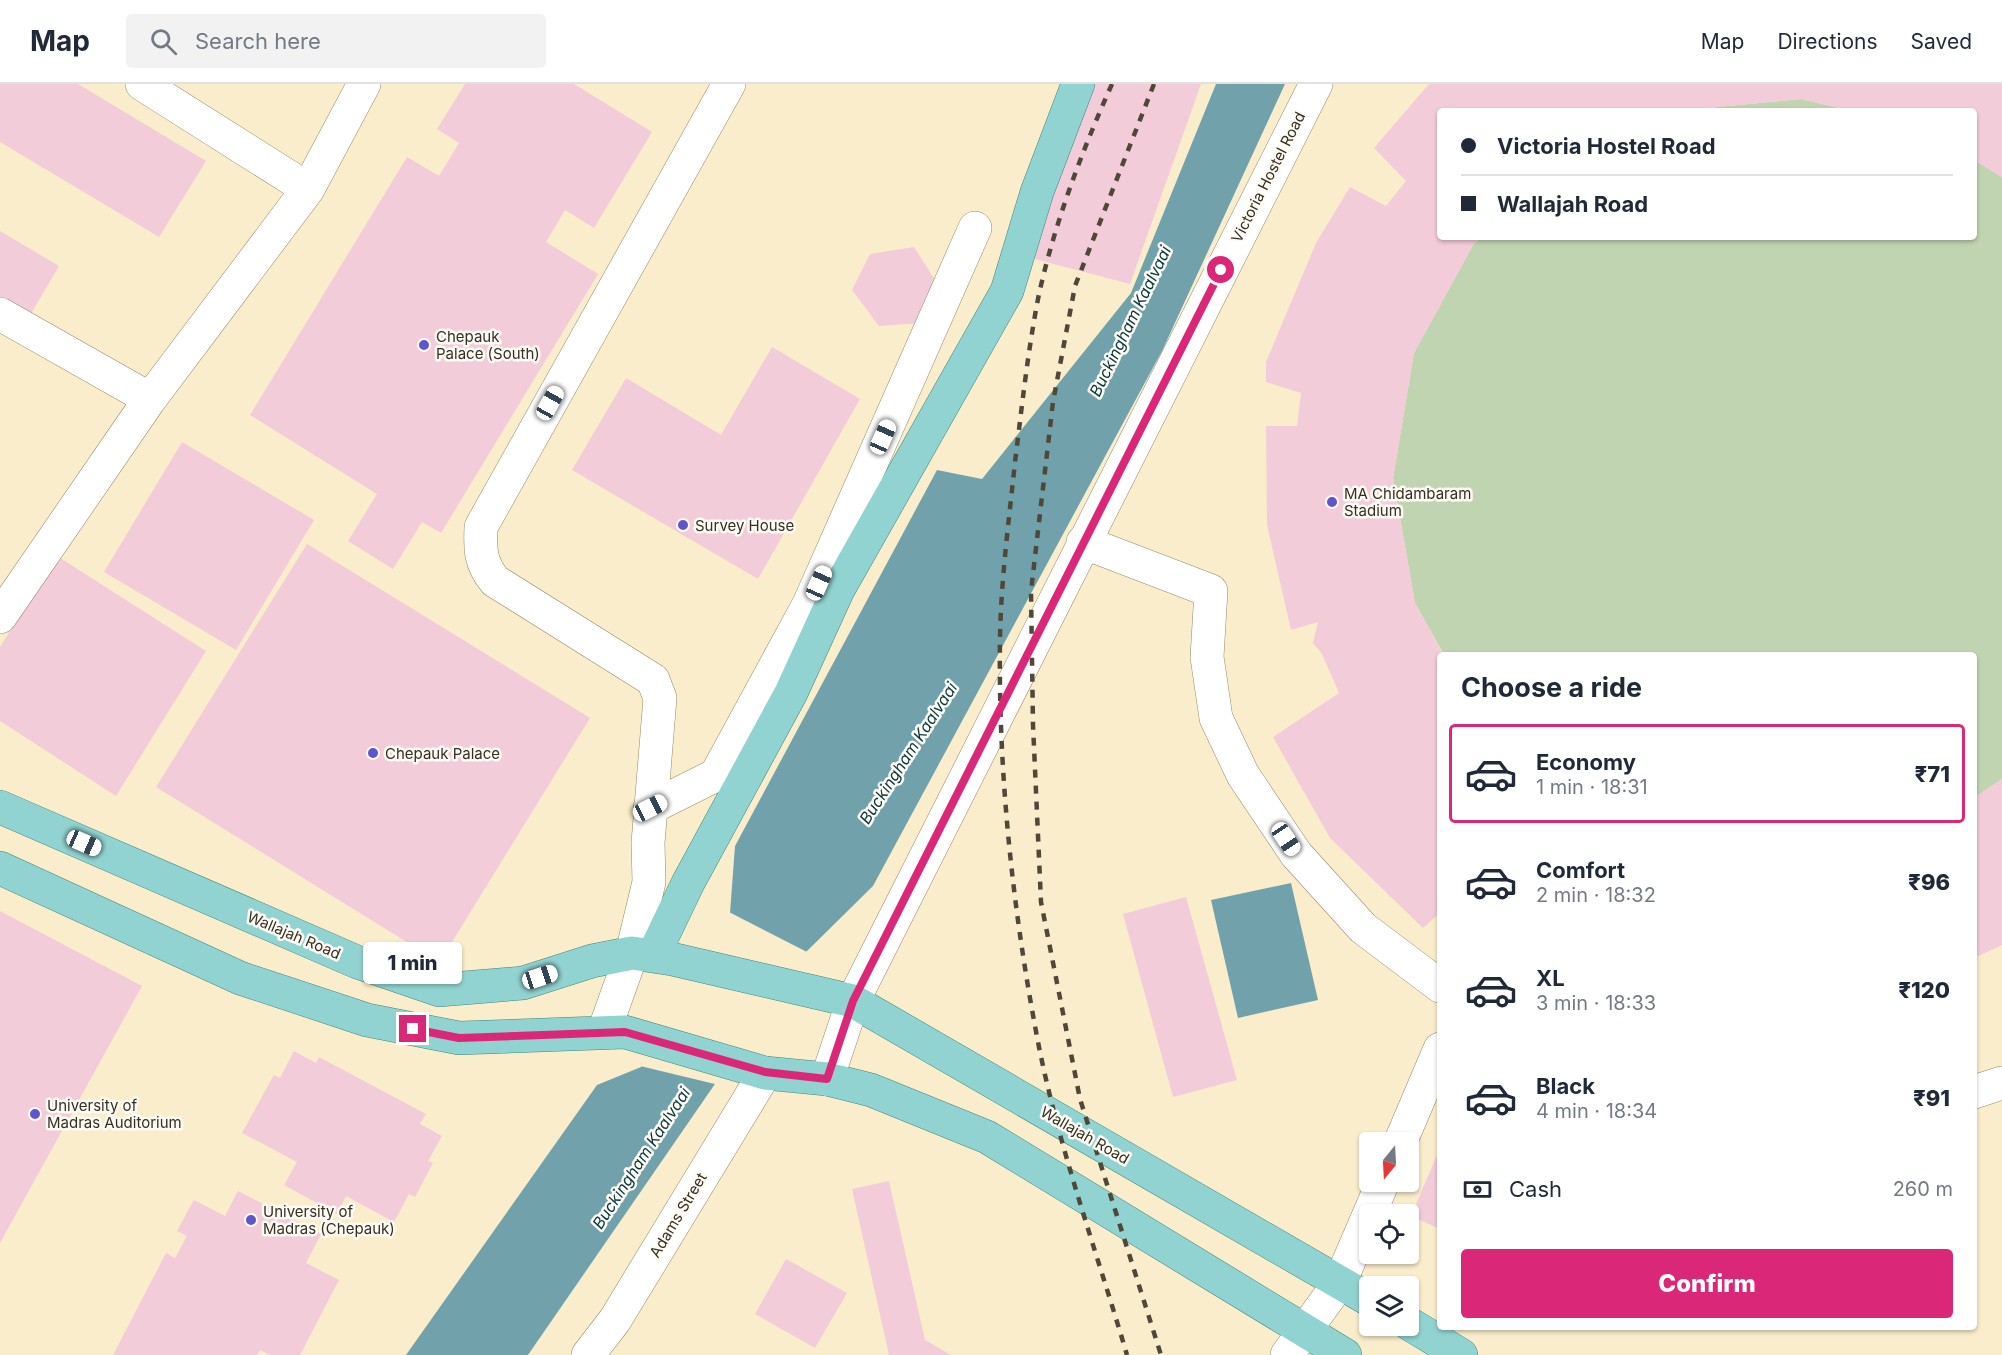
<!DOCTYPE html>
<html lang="en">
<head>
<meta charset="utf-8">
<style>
  :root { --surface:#fff; --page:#f2f2f3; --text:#1f2937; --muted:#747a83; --line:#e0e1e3; --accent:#db2777 }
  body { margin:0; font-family:Inter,sans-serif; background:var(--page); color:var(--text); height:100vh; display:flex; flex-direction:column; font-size:22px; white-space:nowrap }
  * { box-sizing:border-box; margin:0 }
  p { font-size:20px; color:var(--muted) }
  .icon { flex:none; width:33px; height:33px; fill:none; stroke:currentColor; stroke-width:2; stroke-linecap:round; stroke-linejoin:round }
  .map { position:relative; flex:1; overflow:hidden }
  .sheet { position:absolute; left:1437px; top:568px; width:540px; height:678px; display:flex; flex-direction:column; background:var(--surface); border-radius:6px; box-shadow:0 2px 4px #0004 }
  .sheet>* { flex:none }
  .banner { position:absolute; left:1437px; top:24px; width:540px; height:132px; border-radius:6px; box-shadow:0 2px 4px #0004; display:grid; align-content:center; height:132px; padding:0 24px; background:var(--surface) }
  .needle { width:39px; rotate:198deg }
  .tools { position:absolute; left:1359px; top:1048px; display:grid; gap:12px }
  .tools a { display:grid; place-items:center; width:60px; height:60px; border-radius:6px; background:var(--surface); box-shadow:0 2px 4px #0004; font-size:30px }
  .end { position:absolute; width:27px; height:27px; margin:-14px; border:8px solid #db2777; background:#fff; box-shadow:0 0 0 3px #fff }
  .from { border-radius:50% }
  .bubble { position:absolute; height:42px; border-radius:6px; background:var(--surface); box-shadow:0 2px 4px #0004; font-size:20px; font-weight:800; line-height:42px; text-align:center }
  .car { position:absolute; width:18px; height:36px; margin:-18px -9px; border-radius:8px; box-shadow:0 0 4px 2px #0007; background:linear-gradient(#fff 24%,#345 0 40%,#fff 0 76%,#345 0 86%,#fff 0) }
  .banner b { display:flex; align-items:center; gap:21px; height:57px; font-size:22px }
  .banner b+b { border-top:2px solid var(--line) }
  .banner i { width:15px; height:15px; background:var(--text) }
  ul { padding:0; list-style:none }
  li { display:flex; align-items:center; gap:18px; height:99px; margin:0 12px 9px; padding:0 12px; border:3px solid transparent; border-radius:6px }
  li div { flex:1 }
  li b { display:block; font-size:22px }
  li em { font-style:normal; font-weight:800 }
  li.active { border-color:var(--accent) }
  li>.icon { width:54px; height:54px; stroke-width:1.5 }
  h2 { padding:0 24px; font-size:27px; line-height:72px }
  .pay { display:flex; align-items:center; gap:15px; height:66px; padding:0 24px; font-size:22px }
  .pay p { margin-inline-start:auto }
  .cta { display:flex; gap:12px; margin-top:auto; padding:12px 24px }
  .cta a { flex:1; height:69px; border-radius:6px; background:var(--accent); color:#fff; font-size:24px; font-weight:800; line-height:69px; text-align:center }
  header { display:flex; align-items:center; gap:36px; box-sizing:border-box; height:84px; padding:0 30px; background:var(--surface); border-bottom:2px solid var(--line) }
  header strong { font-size:28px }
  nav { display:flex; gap:33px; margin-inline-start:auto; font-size:21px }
  .search { width:420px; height:54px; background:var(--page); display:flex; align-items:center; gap:15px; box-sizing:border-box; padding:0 21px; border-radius:6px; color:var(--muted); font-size:22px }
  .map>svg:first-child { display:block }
</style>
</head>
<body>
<header>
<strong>Map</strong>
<div class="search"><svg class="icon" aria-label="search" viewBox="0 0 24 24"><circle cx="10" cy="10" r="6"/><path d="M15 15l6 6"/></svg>Search here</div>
<nav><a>Map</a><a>Directions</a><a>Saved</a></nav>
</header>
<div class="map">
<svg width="2002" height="1271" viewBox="0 0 2002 1271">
  <rect width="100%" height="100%" fill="#faedcc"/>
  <!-- green -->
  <path fill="#c1d4b1" d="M1801,15L1852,27H1676Z
    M1974,76L2002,93V695L1974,714V572L1444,571L1415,519L1393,394L1414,269L1473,161L1482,153H1974Z"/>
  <!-- water -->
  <path fill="#71a2ab" d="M1216,0H1285L1162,267L873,802L806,868L528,1271H406L597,1001L641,983L730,829L735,762L937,386L982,395L1131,209Z
    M1291,799L1318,916L1238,934L1211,816Z"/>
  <!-- pier -->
  <path fill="#faedcc" d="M727,827L809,869L719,1001L636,981Z"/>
  <!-- building -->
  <path fill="#f2ccd9" d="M0,0H78L206,77L159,153L0,58Z
    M465,0H574L652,48L594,144L565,126L546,158L598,190L441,449L422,438L393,485L348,457L377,410L250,331L407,73L439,92L459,59L437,45Z
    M1088,0H1201L1130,200L1027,173Z
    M1429,0H2002V93L1974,76V27H1852L1801,15L1676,27H1440V153H1482L1473,161L1414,269L1393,394L1415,519L1444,572H1440V829L1423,844L1330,754L1273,653L1339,609L1322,570L1313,559L1318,538L1291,546L1267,441L1266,342H1297L1301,309L1266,298V278L1316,159L1350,103L1386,122L1406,97L1374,64Z
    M0,147L59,182L25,240L0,225Z
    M914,163L937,199L920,239L879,242L852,206L870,170Z
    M772,263L860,315L758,495L572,386L626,294L721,351Z
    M182,358L314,436L236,566L104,488Z
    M307,460L590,634L444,871L436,866L431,873L156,703Z
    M57,472L206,567L116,712L0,637V563Z
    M2002,695V861L1974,874V714Z
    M1186,813L1237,996L1173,1013L1123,830Z
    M0,827L142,902L0,1159Z
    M294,967L316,979L319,973L426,1030L420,1040L442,1052L428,1077L433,1079L415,1113L409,1110L394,1138L346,1112L337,1130L284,1101L297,1078L242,1049L274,991L280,994Z
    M1440,1064V1145L1411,1132Z
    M889,1097L925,1256L951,1271H889L852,1105Z
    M238,1107L321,1150L306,1179L339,1196L300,1271H270L260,1266L257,1271H113L166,1169L175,1174L187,1152L177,1147L194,1116L225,1132Z
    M786,1175L847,1209L815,1264L755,1230Z"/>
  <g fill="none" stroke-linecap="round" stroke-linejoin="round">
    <!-- minor casing -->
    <g stroke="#96896b" stroke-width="34">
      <path id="minor" d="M142,0L308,105
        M0,230L150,315
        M1083,458L1211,507L1207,573L1216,634L1243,691L1296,770L1363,844L1440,902
        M0,533L150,315L308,105L364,0
        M650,724L716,691L809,520L975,144
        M604,947L632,869L649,798L648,759L660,614L653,596L495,497C480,479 480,465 481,443L729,0
        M827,995L853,917L1316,0
        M1974,1008L2002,999
        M1400,1059L1440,965
        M588,1271L615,1236L765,989
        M1287,1271L1340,1198L1383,1098"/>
    </g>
    <!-- major casing -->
    <g stroke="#41867f" stroke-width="34">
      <path id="major" d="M0,723L357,878L439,906L523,899L592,877L632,869L672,875L853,917L1370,1216
        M0,784L240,894L367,936L459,954L625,948L765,989L827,995L871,1006L987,1053L1345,1271
        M653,872L688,799L791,609L838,506L1007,207L1037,108L1078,0
        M1408,1239L1461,1271"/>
    </g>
    <!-- minor -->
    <use href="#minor" stroke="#fff" stroke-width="33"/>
    <!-- major -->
    <use href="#major" stroke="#91d3d0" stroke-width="33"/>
    <!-- rail -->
    <path stroke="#4f4839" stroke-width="4.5" stroke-dasharray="8 8" stroke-linecap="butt" d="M1112,0C1082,67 1055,138 1039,210C1028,265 1022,322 1015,378C1009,436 1001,495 1000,554C998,690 1013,830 1039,963C1060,1067 1097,1169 1127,1271
      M1154,0L1075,202L1053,318L1031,507L1033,641L1041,818L1080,1015L1161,1271"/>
  </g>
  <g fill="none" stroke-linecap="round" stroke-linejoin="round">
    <!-- route -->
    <path stroke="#db2777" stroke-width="8" d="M413,945L459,954L625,948L765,988L827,995L853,917L1221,186"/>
  </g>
  <!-- markers -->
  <g fill="#5f55cd" stroke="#fefbf4" stroke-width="2">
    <circle cx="424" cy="261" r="6"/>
    <circle cx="1332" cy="418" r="6"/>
    <circle cx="683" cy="441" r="6"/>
    <circle cx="373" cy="669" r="6"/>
    <circle cx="35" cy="1030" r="6"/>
    <circle cx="251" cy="1136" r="6"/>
  </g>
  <g text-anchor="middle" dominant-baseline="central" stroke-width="5" stroke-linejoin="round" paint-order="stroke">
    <!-- street labels -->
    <g font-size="15" fill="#353023" stroke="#fefbf4">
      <text transform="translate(1268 93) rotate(-63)">Victoria Hostel Road</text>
      <text transform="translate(294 851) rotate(23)">Wallajah Road</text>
      <text transform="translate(1085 1051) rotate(30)">Wallajah Road</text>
      <text transform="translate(678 1131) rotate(-59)">Adams Street</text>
    </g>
    <!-- poi labels -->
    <g font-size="15" fill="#353023" stroke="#fefbf4" text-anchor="start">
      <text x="436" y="252">Chepauk<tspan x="436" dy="17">Palace (South)</tspan></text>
      <text x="1344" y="409">MA Chidambaram<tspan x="1344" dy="17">Stadium</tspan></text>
      <text x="695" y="441">Survey House</text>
      <text x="385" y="669">Chepauk Palace</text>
      <text x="47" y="1021">University of<tspan x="47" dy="17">Madras Auditorium</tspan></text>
      <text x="263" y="1127">University of<tspan x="263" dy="17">Madras (Chepauk)</tspan></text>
    </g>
    <!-- water labels -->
    <g font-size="16" font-style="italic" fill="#04363c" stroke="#fefbf4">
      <text transform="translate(1130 237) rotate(-64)">Buckingham Kaalvaai</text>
      <text transform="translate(908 669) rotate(-57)">Buckingham Kaalvaai</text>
      <text transform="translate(641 1074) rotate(-57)">Buckingham Kaalvaai</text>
    </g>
  </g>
</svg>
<div class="tools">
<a><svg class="needle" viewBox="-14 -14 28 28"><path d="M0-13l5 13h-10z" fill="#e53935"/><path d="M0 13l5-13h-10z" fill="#747a83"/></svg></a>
<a><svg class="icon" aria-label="locate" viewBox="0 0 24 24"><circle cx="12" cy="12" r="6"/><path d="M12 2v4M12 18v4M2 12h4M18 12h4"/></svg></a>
<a><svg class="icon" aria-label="layers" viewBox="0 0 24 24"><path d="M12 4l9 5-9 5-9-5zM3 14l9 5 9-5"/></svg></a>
</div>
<i class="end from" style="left:1221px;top:186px"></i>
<i class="end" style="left:413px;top:945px"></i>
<div class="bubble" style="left:363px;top:858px;width:99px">1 min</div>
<i class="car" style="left:550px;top:319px;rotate:29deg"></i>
<i class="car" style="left:883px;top:353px;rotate:24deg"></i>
<i class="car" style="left:819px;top:499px;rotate:24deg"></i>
<i class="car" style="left:650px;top:724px;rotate:63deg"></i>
<i class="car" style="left:1286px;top:755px;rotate:146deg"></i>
<i class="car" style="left:84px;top:759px;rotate:114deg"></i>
<i class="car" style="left:540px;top:893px;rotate:72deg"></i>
<div class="banner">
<b><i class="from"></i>Victoria Hostel Road</b>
<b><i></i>Wallajah Road</b>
</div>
<section class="sheet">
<h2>Choose a ride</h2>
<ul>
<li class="active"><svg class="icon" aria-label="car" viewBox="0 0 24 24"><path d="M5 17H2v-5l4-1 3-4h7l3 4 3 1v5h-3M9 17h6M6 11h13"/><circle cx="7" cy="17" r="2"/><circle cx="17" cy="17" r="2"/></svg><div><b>Economy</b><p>1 min · 18:31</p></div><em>₹71</em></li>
<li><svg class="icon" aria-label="car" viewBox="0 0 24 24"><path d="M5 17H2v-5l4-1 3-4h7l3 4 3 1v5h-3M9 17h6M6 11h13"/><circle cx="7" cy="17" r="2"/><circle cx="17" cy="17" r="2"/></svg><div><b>Comfort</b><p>2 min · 18:32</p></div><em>₹96</em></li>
<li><svg class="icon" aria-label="car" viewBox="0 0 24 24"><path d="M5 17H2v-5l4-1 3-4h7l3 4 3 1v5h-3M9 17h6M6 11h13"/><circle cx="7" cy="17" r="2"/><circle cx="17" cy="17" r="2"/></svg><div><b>XL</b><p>3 min · 18:33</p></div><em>₹120</em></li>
<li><svg class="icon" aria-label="car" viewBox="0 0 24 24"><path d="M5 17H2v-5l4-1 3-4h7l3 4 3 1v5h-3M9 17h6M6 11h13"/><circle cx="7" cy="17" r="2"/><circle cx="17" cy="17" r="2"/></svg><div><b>Black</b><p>4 min · 18:34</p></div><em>₹91</em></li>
</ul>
<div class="pay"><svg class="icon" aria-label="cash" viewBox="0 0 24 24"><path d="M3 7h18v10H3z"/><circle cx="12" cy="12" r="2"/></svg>Cash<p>260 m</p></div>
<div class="cta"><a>Confirm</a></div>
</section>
</div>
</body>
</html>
